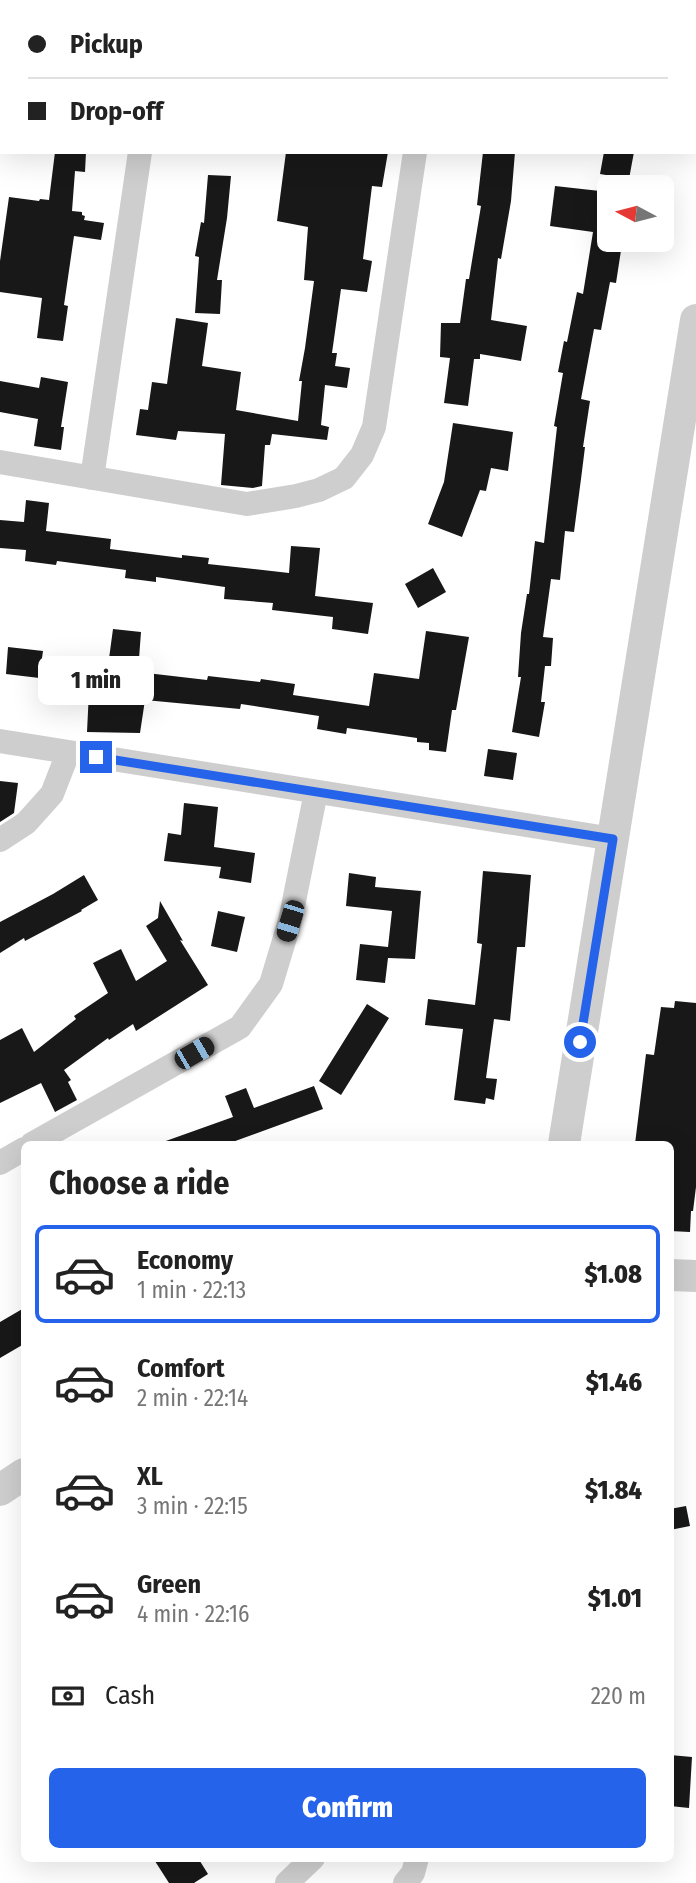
<!DOCTYPE html>
<html lang="en">
<head>
<meta charset="utf-8">
<style>
  :root { --surface:#fff; --page:#f6f6f6; --text:#222; --muted:#767676; --line:#e0e0e0; --accent:#2563eb }
  body { margin:0; font-family:"Fira Sans Condensed",sans-serif; background:var(--page); color:var(--text); height:100vh; display:flex; flex-direction:column; font-size:26px; white-space:nowrap }
  * { box-sizing:border-box; margin:0 }
  p { font-size:23px; color:var(--muted) }
  .icon { flex:none; width:38px; height:38px; fill:none; stroke:currentColor; stroke-width:2; stroke-linecap:round; stroke-linejoin:round }
  .map { position:relative; flex:1; overflow:hidden }
  .details { position:absolute; left:21px; top:1141px; width:653px; height:721px; display:flex; flex-direction:column; background:var(--surface); border-radius:10px; box-shadow:0 7px 28px #0002 }
  .details>* { flex:none }
  .hud { position:absolute; left:0px; top:0px; width:696px; height:154px; box-shadow:0 7px 28px #0002; display:grid; align-content:center; height:154px; padding:0 28px; background:var(--surface) }
  .needle { width:46px; rotate:277deg }
  .buttons { position:absolute; left:597px; top:175px; display:grid; gap:14px }
  .buttons a { display:grid; place-items:center; width:77px; height:77px; border-radius:10px; background:var(--surface); box-shadow:0 7px 28px #0002; font-size:35px }
  .end { position:absolute; width:32px; height:32px; margin:-16px; border:9px solid #2563eb; background:#fff; box-shadow:0 0 0 4px #fff }
  .from { border-radius:50% }
  .bubble { position:absolute; height:49px; border-radius:10px; background:var(--surface); box-shadow:0 7px 28px #0002; font-size:23px; font-weight:800; line-height:49px; text-align:center }
  .car { position:absolute; width:21px; height:42px; margin:-21px -10px; border-radius:9px; box-shadow:0 0 5px 2px #0007; background:linear-gradient(#222 24%,#8ab4d8 0 40%,#222 0 76%,#8ab4d8 0 86%,#222 0) }
  .hud b { display:flex; align-items:center; gap:24px; height:66px; font-size:26px }
  .hud b+b { border-top:2px solid var(--line) }
  .hud i { width:18px; height:18px; background:var(--text) }
  ul { padding:0; list-style:none }
  li { display:flex; align-items:center; gap:21px; height:98px; margin:0 14px 10px; padding:0 14px; border:4px solid transparent; border-radius:10px }
  li div { flex:1 }
  li b { display:block; font-size:26px }
  li em { font-style:normal; font-weight:800 }
  li.current { border-color:var(--accent) }
  li>.icon { width:63px; height:63px; stroke-width:1.5 }
  h2 { padding:0 28px; font-size:32px; line-height:84px }
  .pay { display:flex; align-items:center; gap:18px; height:77px; padding:0 28px; font-size:26px }
  .pay p { margin-inline-start:auto }
  .primary-button { display:flex; gap:14px; margin-top:auto; padding:14px 28px }
  .primary-button a { flex:1; height:80px; border-radius:10px; background:var(--accent); color:#fff; font-size:28px; font-weight:800; line-height:80px; text-align:center }
  .map>svg:first-child { display:block }
</style>
</head>
<body>
<div class="map">
<svg width="696" height="1883" viewBox="0 0 696 1883">
  <rect width="100%" height="100%" fill="#fff"/>
  <!-- building -->
  <path fill="#181818" d="M55,152H86L85,172L75,171L72,211L82,212V215L85,216L84,220L104,223L101,240L74,236L64,305L68,306L63,341L37,338L42,298L0,292V261L9,197L39,201L40,199L49,200Z
    M286,152H388L382,187L372,186L363,259L372,261L367,292L341,289L332,353H337L335,366L350,368L347,388L325,385L321,425L329,427L327,440L272,434L270,445H265L262,486L253,488L221,485L225,434L178,431L176,440L136,435L140,409L148,410L152,382L167,384L176,318L208,323L202,366L241,372L236,410L298,421L302,381H299L305,348L314,281L304,280L308,227L277,221Z
    M483,152H515L511,201L501,259L498,258L491,320L527,326L521,361L480,354V359H474L468,406L444,403L450,358L440,357L441,323H460L466,279H469L481,206L477,205Z
    M604,152H634L629,179L600,174Z
    M208,175L231,176L227,218L217,280H222L220,314L195,313L199,257L195,256L201,222L204,223Z
    M555,186L609,192V242L622,244L616,283L610,282L601,330L594,329L581,399L590,401L583,447H585L581,479L574,532L565,531L560,580L551,579L543,637L553,638L551,666H545L541,702H545L539,737L512,732L521,677H518L521,633L527,594H529L535,541L544,543L557,427L554,426L563,373L558,372L564,341L567,342L577,292L583,294L593,232L550,226Z
    M41,377L68,382L61,427H64L61,450L34,446L38,419L0,412V381L39,388Z
    M453,423L513,432L508,471L491,468L486,491L480,490L462,537L428,524L444,482Z
    M26,500L49,503L46,531L111,539L110,549L182,558V555L209,558L208,564L289,573L291,546L320,548L315,596L373,603L368,634L332,629L333,617L272,610L273,603L224,599L225,587L156,577V582L125,578L126,570L57,561L56,565L25,561L26,550L0,548V520L24,522Z
    M433,568L446,592L418,608L405,584Z
    M113,629L141,632L138,672L207,680L208,676L260,682L261,679L295,684L293,695L369,706L374,673L419,679L426,631L469,637L456,710H452L446,752L429,750V743L417,742V738L347,728L346,734L317,729L319,716L241,704L240,709L145,700L140,733L87,732L89,691L55,687L56,680L6,674L8,647L43,651L42,658L108,666Z
    M488,749L517,753L513,780L484,776Z
    M0,781L18,783L14,813L0,822Z
    M184,803L218,807L214,847L255,853L251,883L219,878L221,867L164,861L168,833L181,835Z
    M483,871L531,875L525,947H517L510,1021L494,1019L486,1078L497,1079L494,1100L486,1098L485,1104L454,1100L463,1029L425,1025L428,999L475,1005L482,944L477,943Z
    M349,873L376,877L375,887L421,891L415,959L388,958L385,983L356,980L360,944L388,947L392,911L346,906Z
    M84,875L98,900L81,910L82,911L25,941L24,938L0,953V922L53,894Z
    M160,901L183,941L180,940L208,985L136,1031L133,1024L109,1040L108,1038L64,1070L71,1080L68,1082L77,1100L55,1112L41,1083L0,1103V1040L22,1028L34,1052L76,1019L74,1016L108,993L93,963L121,949L136,981L167,961L146,926L158,918Z
    M218,911L245,917L237,952L211,946Z
    M675,1001L696,1003V1187L693,1211H691L690,1232L670,1231V1144H635L646,1054L654,1055L661,1007L674,1008Z
    M367,1004L389,1018L341,1095L319,1081Z
    M314,1086L323,1109L227,1144H163V1142L233,1117L225,1096L246,1088L254,1108Z
    M24,1308V1344L0,1358V1322Z
    M686,1506L690,1526L670,1530V1509Z
    M670,1755L692,1757L689,1808L670,1806Z
    M153,1858H198L208,1874L194,1883H169Z"/>
  <g fill="none" stroke-linecap="round" stroke-linejoin="round">
    <!-- minor -->
    <path stroke="#cecece" stroke-width="24" d="M641,0L651,2
      M163,2V0
      M438,2V0
      M695,9H696
      M0,462L247,504L296,496L319,490L344,478L362,455L374,427L415,152
      M92,478L140,152
      M0,741L613,839
      M0,840L26,823L52,794L68,753
      M32,1144L240,1027L271,984L290,921L316,792
      M0,1163L24,1149
      M287,1883L313,1858
      M405,1883L413,1873L417,1858"/>
    <!-- tertiary -->
    <path stroke="#cecece" stroke-width="32" d="M564,1144L696,320
      M670,1275L696,1276
      M0,1490L24,1474"/>
  </g>
  <g fill="none" stroke-linecap="round" stroke-linejoin="round">
    <!-- route -->
    <path stroke="#2563eb" stroke-width="9" d="M96,757L613,839L580,1042"/>
  </g>
</svg>
<div class="buttons">
<a><svg class="needle" viewBox="-14 -14 28 28"><path d="M0-13l5 13h-10z" fill="#e53935"/><path d="M0 13l5-13h-10z" fill="#767676"/></svg></a>
</div>
<i class="end from" style="left:580px;top:1042px"></i>
<i class="end" style="left:96px;top:757px"></i>
<div class="bubble" style="left:38px;top:656px;width:116px">1 min</div>
<i class="car" style="left:290px;top:921px;rotate:197deg"></i>
<i class="car" style="left:194px;top:1053px;rotate:60deg"></i>
<div class="hud">
<b><i class="from"></i>Pickup</b>
<b><i></i>Drop-off</b>
</div>
<section class="details">
<h2>Choose a ride</h2>
<ul>
<li class="current"><svg class="icon" aria-label="car" viewBox="0 0 24 24"><path d="M5 17H2v-5l4-1 3-4h7l3 4 3 1v5h-3M9 17h6M6 11h13"/><circle cx="7" cy="17" r="2"/><circle cx="17" cy="17" r="2"/></svg><div><b>Economy</b><p>1 min · 22:13</p></div><em>$1.08</em></li>
<li><svg class="icon" aria-label="car" viewBox="0 0 24 24"><path d="M5 17H2v-5l4-1 3-4h7l3 4 3 1v5h-3M9 17h6M6 11h13"/><circle cx="7" cy="17" r="2"/><circle cx="17" cy="17" r="2"/></svg><div><b>Comfort</b><p>2 min · 22:14</p></div><em>$1.46</em></li>
<li><svg class="icon" aria-label="car" viewBox="0 0 24 24"><path d="M5 17H2v-5l4-1 3-4h7l3 4 3 1v5h-3M9 17h6M6 11h13"/><circle cx="7" cy="17" r="2"/><circle cx="17" cy="17" r="2"/></svg><div><b>XL</b><p>3 min · 22:15</p></div><em>$1.84</em></li>
<li><svg class="icon" aria-label="car" viewBox="0 0 24 24"><path d="M5 17H2v-5l4-1 3-4h7l3 4 3 1v5h-3M9 17h6M6 11h13"/><circle cx="7" cy="17" r="2"/><circle cx="17" cy="17" r="2"/></svg><div><b>Green</b><p>4 min · 22:16</p></div><em>$1.01</em></li>
</ul>
<div class="pay"><svg class="icon" aria-label="cash" viewBox="0 0 24 24"><path d="M3 7h18v10H3z"/><circle cx="12" cy="12" r="2"/></svg>Cash<p>220 m</p></div>
<div class="primary-button"><a>Confirm</a></div>
</section>
</div>
</body>
</html>
